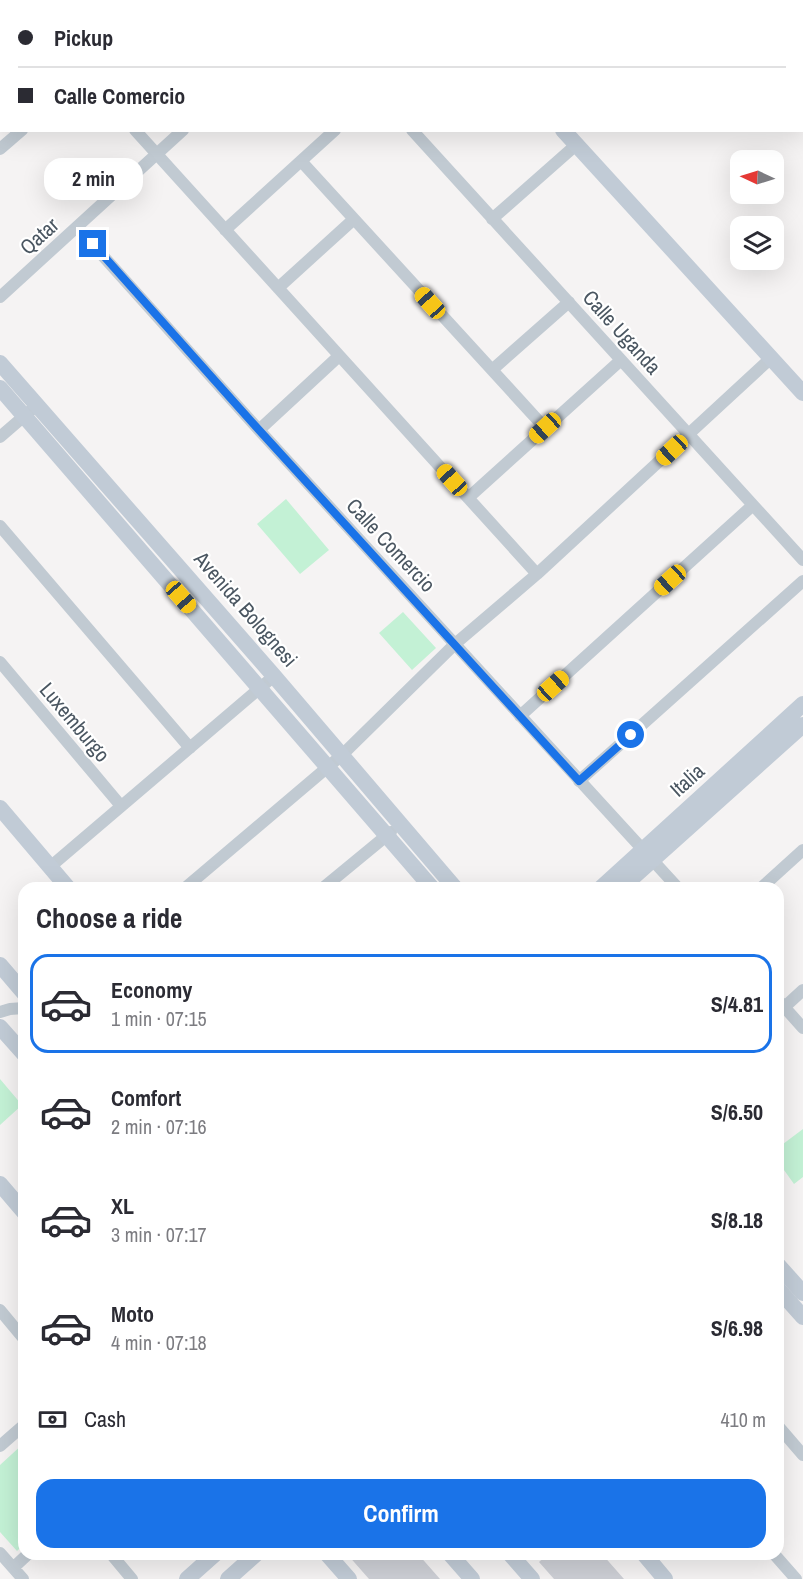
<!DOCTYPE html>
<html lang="en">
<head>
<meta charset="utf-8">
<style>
  :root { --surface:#fff; --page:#f2f2f3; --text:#2b2b33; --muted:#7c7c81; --line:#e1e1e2; --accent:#1a73e8 }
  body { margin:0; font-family:"Archivo Narrow",sans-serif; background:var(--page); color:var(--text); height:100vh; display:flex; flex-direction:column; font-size:22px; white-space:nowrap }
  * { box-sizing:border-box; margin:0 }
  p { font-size:20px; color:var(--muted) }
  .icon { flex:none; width:33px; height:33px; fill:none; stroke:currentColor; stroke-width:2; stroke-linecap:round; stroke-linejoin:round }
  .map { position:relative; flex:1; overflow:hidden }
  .sheet { position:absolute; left:18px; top:882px; width:766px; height:678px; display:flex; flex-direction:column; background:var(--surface); border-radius:18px; box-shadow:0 6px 24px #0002 }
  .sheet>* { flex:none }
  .hud { position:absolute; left:0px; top:0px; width:804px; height:132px; box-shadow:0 6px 24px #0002; display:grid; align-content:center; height:132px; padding:0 18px; background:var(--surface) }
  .needle { width:39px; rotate:274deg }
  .buttons { position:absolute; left:730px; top:150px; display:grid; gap:12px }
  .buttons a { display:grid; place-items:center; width:54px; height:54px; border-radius:12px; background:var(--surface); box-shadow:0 6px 24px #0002; font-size:30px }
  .end { position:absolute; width:27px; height:27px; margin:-14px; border:8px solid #1a73e8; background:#fff; box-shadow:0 0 0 3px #fff }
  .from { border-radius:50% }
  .bubble { position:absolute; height:42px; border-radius:18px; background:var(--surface); box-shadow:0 6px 24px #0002; font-size:20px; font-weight:700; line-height:42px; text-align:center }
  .car { position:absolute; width:18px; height:36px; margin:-18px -9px; border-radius:8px; box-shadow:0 0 4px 2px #0007; background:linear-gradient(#f5c518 24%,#345 0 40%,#f5c518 0 76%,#345 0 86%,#f5c518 0) }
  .hud b { display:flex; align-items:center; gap:21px; height:57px; font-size:22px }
  .hud b+b { border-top:2px solid var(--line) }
  .hud i { width:15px; height:15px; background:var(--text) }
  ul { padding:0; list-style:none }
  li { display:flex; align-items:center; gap:18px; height:99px; margin:0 12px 9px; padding:0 6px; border:3px solid transparent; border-radius:18px }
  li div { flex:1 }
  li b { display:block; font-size:22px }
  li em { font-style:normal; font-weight:700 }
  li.on { border-color:var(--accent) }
  li>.icon { width:54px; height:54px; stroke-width:1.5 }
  h2 { padding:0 18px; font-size:27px; line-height:72px }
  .pay { display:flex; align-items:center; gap:15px; height:66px; padding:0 18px; font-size:22px }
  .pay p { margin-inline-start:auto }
  .cta { display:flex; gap:12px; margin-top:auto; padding:12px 18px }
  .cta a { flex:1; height:69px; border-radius:18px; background:var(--accent); color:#fff; font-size:24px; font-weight:700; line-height:69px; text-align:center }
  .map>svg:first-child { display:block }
</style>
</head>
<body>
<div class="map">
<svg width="803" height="1579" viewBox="0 0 803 1579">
  <rect width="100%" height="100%" fill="#f5f3f3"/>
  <!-- green -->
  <path fill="#c3f1d5" d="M286,499L329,550L300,574L257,524Z
    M403,612L436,648L412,670L379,633Z
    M0,1079L22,1105L0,1125Z
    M803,1129V1177L794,1184L779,1163V1147Z
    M24,1443V1544L17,1551L0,1532V1465Z"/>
  <!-- building -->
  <path fill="#cdcfd5" d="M347,1554H418L440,1579H369Z
    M548,1554H602L624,1579H554L539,1562Z"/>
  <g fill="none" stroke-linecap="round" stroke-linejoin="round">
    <!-- street -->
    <path stroke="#c1cad2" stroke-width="12" d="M149,0L151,2
      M325,2L327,0
      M135,130L537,574
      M412,130L803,560
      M0,149L22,130
      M301,161L545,428
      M492,219L576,145
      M77,227L259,430L678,888
      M225,230L335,130
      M278,288L354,219
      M0,297L183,130
      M492,370L569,302
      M259,430L339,356
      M0,437L37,405
      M468,498L621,360
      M0,526L190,748
      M0,662L121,806
      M520,716L753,505
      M579,781L803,581
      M50,867L274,676
      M185,888L342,755L455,644L537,574L771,358
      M323,888L391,832
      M761,888L803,850
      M778,1000L803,1028
      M0,1012L10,1009L24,1008
      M778,1013L803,990
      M0,1310L24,1339
      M778,1426L803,1455
      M0,1446L24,1425
      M0,1553L23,1579
      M111,1554L132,1579
      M774,1554L796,1579
      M13,1568L28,1554"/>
    <!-- secondary -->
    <path stroke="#c1cbd6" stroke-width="16" d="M443,0L444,2
      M563,130L803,393
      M0,363L274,676L455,888
      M0,388L432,888
      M0,808L68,888
      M601,888L803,704
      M621,888L803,725
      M0,965L24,993
      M0,1027L24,1054
      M0,1184L24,1212
      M778,1265L803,1293
      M778,1289L803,1317
      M327,1554L349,1579
      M450,1554L472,1579
      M510,1554L532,1579
      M644,1554L665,1579
      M187,1579L215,1554
      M228,1579L256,1554"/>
  </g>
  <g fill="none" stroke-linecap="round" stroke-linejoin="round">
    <!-- route -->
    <path stroke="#1a73e8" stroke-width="8" d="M93,244L259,430L579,781L631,735"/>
  </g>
  <g text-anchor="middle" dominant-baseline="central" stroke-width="4.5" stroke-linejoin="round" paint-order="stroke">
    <!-- street labels -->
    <g font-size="21" fill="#4a5661" stroke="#fff">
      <text transform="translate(39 236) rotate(-42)">Qatar</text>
      <text transform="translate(622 332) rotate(48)">Calle Uganda</text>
      <text transform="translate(391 545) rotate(47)">Calle Comercio</text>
      <text transform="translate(246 609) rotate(49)">Avenida Bolognesi</text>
      <text transform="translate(75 722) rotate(50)">Luxemburgo</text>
      <text transform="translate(687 780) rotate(-42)">Italia</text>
    </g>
  </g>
</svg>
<div class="buttons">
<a><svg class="needle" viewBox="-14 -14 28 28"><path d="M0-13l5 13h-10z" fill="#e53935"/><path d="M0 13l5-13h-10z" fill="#7c7c81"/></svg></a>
<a><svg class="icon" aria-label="layers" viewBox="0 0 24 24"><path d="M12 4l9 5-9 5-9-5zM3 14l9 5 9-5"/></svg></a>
</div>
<i class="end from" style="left:631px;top:735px"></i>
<i class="end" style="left:93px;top:244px"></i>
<div class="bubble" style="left:44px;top:158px;width:99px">2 min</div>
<i class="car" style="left:430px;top:303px;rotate:318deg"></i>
<i class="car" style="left:545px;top:428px;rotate:228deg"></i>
<i class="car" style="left:672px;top:450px;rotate:227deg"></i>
<i class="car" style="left:452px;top:480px;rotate:318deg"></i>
<i class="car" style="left:670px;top:580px;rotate:228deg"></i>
<i class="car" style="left:181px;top:597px;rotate:139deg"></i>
<i class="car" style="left:553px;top:686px;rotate:48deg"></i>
<div class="hud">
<b><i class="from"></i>Pickup</b>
<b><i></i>Calle Comercio</b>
</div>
<section class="sheet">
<h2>Choose a ride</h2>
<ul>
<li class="on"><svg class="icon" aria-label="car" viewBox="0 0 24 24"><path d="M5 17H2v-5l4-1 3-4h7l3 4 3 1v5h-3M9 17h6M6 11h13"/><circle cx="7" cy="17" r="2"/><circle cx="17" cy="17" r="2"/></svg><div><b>Economy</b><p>1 min · 07:15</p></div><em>S/4.81</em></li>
<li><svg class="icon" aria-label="car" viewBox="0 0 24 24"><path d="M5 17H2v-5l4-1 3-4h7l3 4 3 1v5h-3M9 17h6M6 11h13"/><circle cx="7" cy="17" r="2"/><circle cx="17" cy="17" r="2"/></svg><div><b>Comfort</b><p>2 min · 07:16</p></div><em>S/6.50</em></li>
<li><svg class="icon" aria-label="car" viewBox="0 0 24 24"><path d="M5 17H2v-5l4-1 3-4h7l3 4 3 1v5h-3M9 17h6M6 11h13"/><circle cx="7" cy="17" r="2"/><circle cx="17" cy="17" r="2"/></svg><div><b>XL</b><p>3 min · 07:17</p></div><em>S/8.18</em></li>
<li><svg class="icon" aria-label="car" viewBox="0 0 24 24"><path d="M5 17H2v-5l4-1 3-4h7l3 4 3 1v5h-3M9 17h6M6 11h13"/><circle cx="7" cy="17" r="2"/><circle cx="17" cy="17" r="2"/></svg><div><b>Moto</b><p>4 min · 07:18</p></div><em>S/6.98</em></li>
</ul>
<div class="pay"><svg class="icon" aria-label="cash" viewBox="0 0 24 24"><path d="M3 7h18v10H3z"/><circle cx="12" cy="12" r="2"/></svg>Cash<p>410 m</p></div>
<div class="cta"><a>Confirm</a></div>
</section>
</div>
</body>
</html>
